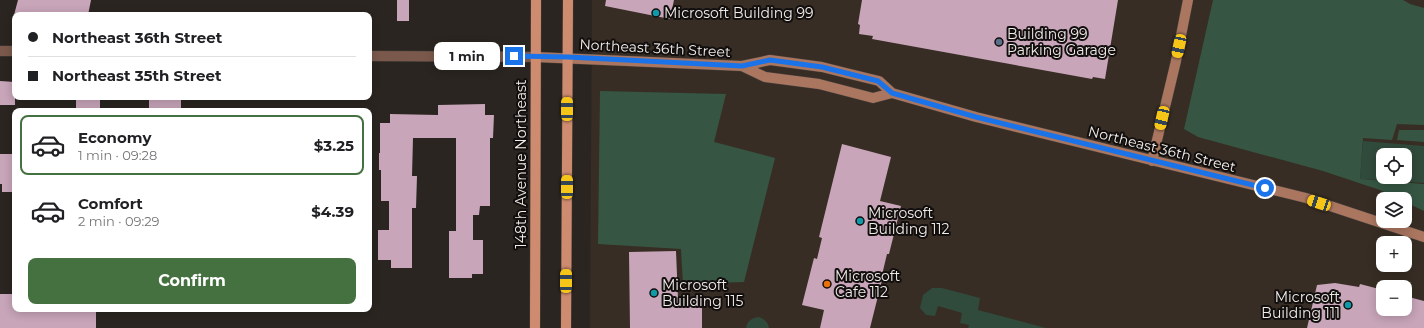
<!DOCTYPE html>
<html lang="en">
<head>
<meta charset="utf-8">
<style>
  :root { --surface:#fff; --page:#f2f2f2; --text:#202124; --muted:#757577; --line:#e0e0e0; --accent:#44713f }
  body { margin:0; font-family:Montserrat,sans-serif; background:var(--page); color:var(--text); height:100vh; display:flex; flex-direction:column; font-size:15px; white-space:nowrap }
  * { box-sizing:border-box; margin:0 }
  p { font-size:13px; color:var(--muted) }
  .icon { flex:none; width:22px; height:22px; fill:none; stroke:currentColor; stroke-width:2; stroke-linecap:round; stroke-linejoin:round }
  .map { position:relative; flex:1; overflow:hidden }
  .sheet { position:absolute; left:12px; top:108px; width:360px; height:204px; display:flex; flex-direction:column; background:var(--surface); border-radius:8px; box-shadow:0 2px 10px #0003 }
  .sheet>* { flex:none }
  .banner { position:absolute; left:12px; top:12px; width:360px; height:88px; border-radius:8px; box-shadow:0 2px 10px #0003; display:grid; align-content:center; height:88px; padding:0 16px; background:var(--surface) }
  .buttons { position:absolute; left:1376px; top:148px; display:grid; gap:8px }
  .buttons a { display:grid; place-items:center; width:36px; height:36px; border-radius:8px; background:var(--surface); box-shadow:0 2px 10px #0003; font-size:20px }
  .end { position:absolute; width:18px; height:18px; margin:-9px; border:5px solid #1a73e8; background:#fff; box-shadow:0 0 0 2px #fff }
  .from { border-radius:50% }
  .bubble { position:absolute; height:28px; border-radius:8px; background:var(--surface); box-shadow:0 2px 10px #0003; font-size:13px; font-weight:700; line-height:28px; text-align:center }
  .car { position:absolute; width:12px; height:24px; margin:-12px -6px; border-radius:5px; box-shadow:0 0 3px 1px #0007; background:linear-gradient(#f5c518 24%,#345 0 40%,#f5c518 0 76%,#345 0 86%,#f5c518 0) }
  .banner b { display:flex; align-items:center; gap:14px; height:38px; font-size:15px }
  .banner b+b { border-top:1px solid var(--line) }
  .banner i { width:10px; height:10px; background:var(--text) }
  ul { padding:7px 0 0; list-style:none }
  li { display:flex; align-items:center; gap:12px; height:60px; margin:0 8px 6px; padding:0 8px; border:2px solid transparent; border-radius:8px }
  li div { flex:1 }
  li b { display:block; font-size:15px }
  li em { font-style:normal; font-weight:700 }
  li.on { border-color:var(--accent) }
  li>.icon { width:36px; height:36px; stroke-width:1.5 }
  .cta { display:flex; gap:8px; margin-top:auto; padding:8px 16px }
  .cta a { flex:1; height:46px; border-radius:8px; background:var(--accent); color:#fff; font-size:16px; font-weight:700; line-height:46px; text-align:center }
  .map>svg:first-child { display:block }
</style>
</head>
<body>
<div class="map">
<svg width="1424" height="328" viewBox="0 0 1424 328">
  <rect width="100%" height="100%" fill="#2a2520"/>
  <!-- built -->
  <path fill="#372d24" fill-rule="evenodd" d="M592,0H1424V328H590ZM1383,155H1405V177H1383ZM1383,199H1405V221H1383ZM1383,243H1405V265H1383ZM1383,287H1405V309H1383Z"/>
  <!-- green -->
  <path fill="#304a3b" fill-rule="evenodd" d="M1363,141L1424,146V183L1360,179ZM1383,155H1405V177H1383Z
    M932,288H942L980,298L978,310L1046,328H968L969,325L960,323L962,313L938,306L935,316L926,315L920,308L923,295Z
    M758,317C764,318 768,322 769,328H746C747,321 752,318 758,317Z"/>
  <!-- forest -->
  <path fill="#365643" d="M1213,0H1403L1410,4L1424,8V125L1397,124L1392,140L1363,138L1360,179L1424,184V211L1405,202V199H1400L1380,190L1323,171L1198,137L1184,129Z
    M600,91L726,94L714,142L775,158L744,282L683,284L681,249L598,244Z
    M1399,130H1424V142L1397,140Z"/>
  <!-- building -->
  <path fill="#c8a5b9" d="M18,0H91L88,15H14Z
    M397,0H409V21H397Z
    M606,0H674L670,19L605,6Z
    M862,0H1118L1105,79L1093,77L1092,79L872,39L873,36L859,34L860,25L858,24Z
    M0,81L15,82V105H0Z
    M76,97L100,98V111H76Z
    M149,97H181V110L149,111Z
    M485,104V115H494L493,138H490V206H480L479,215H473V240H483V274H472V278H449V231H456V138H413L412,176H417L416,208H412V268H391V260H378V230H389V201H381V170H379V153H380V123H390V114L438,115V105Z
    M842,144L891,157L880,201L901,206L889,254H887L882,275L883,276L870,328H820L824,310L802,305L814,258L817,259L822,238L819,237Z
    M0,154H15V184H13L14,192H2V184H0Z
    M676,251L678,299L702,298V328H630L629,252Z
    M1335,283L1359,287L1360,284L1383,290V309H1405V296L1424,301V328H1307L1317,285Z
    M0,294H15V309H96V328H0Z"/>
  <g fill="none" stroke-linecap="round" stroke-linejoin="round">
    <!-- street casing -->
    <g stroke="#46413c" stroke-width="11">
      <path id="street" d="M0,51H15
        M369,56L535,57"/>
    </g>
    <!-- secondary casing -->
    <g stroke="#46413c" stroke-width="11">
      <path id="secondary" d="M535,57L742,66L770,60L822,67L846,73L879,81L892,93L976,117L1306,198L1424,237
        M742,66L765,77L819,84L873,98L892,93
        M1152,161L1176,61L1188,0"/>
    </g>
    <!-- primary casing -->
    <g stroke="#46413c" stroke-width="11">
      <path id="primary" d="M535,328L536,0
        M566,328L568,0"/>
    </g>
    <!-- street -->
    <use href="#street" stroke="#7a594c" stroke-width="10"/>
    <!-- secondary -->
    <use href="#secondary" stroke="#aa7660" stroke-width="10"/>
    <!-- primary -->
    <use href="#primary" stroke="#cf8b6f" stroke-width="10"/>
  </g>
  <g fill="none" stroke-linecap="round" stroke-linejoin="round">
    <!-- route -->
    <path stroke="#1a73e8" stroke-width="5" d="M514,56L568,57L742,66L770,60L822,67L878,81L892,93L976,117L1265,188"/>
  </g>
  <!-- markers -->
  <g fill="#0f9aa8" stroke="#110e0d" stroke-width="1.5">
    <circle cx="656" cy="13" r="4"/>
    <circle cx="860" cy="221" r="4"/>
    <circle cx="654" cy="293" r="4"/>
    <circle cx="1348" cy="305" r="4"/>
  </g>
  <circle fill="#5c6f8a" stroke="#110e0d" stroke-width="1.5" cx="999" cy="42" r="4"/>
  <circle fill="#e8710a" stroke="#110e0d" stroke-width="1.5" cx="827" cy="284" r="4"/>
  <g text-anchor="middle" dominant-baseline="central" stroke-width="4" stroke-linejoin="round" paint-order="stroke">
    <!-- poi labels -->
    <g font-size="14" fill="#f0ece9" stroke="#110e0d" text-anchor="start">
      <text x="664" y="13">Microsoft Building 99</text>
      <text x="1007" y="34">Building 99<tspan x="1007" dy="16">Parking Garage</tspan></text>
      <text x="868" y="213">Microsoft<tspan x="868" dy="16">Building 112</tspan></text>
      <text x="835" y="276">Microsoft<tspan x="835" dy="16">Cafe 112</tspan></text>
      <text x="662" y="285">Microsoft<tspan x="662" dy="16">Building 115</tspan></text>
      <text x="1340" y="297" text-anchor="end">Microsoft<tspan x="1340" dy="16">Building 111</tspan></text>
    </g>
    <!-- street labels -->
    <g font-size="14" fill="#f0ece9" stroke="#110e0d">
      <text transform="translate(655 48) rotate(3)">Northeast 36th Street</text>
      <text transform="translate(1162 149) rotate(14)">Northeast 36th Street</text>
      <text transform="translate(521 164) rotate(-90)">148th Avenue Northeast</text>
    </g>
  </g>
</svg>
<div class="buttons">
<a><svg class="icon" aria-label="locate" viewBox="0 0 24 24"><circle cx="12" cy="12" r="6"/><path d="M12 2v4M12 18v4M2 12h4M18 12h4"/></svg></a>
<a><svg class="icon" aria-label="layers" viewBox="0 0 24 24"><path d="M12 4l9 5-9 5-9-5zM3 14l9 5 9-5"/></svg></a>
<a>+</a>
<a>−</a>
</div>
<i class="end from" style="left:1265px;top:188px"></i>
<i class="end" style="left:514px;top:56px"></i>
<div class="bubble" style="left:434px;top:42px;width:66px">1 min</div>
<i class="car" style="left:1179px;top:46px;rotate:192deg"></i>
<i class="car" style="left:567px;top:109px;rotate:0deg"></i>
<i class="car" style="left:1162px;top:118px;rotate:193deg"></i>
<i class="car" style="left:567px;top:187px;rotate:0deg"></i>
<i class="car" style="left:1319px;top:203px;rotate:288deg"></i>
<i class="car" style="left:566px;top:281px;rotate:0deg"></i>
<div class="banner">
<b><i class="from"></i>Northeast 36th Street</b>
<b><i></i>Northeast 35th Street</b>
</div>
<section class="sheet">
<ul>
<li class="on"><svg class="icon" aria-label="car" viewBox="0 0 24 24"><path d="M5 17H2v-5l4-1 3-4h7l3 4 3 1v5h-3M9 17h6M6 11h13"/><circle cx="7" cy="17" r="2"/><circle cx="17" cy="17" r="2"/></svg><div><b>Economy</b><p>1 min · 09:28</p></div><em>$3.25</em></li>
<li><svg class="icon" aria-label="car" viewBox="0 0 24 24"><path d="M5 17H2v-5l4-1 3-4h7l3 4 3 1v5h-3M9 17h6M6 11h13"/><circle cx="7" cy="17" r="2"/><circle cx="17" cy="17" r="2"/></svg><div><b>Comfort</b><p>2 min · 09:29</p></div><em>$4.39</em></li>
</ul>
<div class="cta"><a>Confirm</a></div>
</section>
</div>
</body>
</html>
